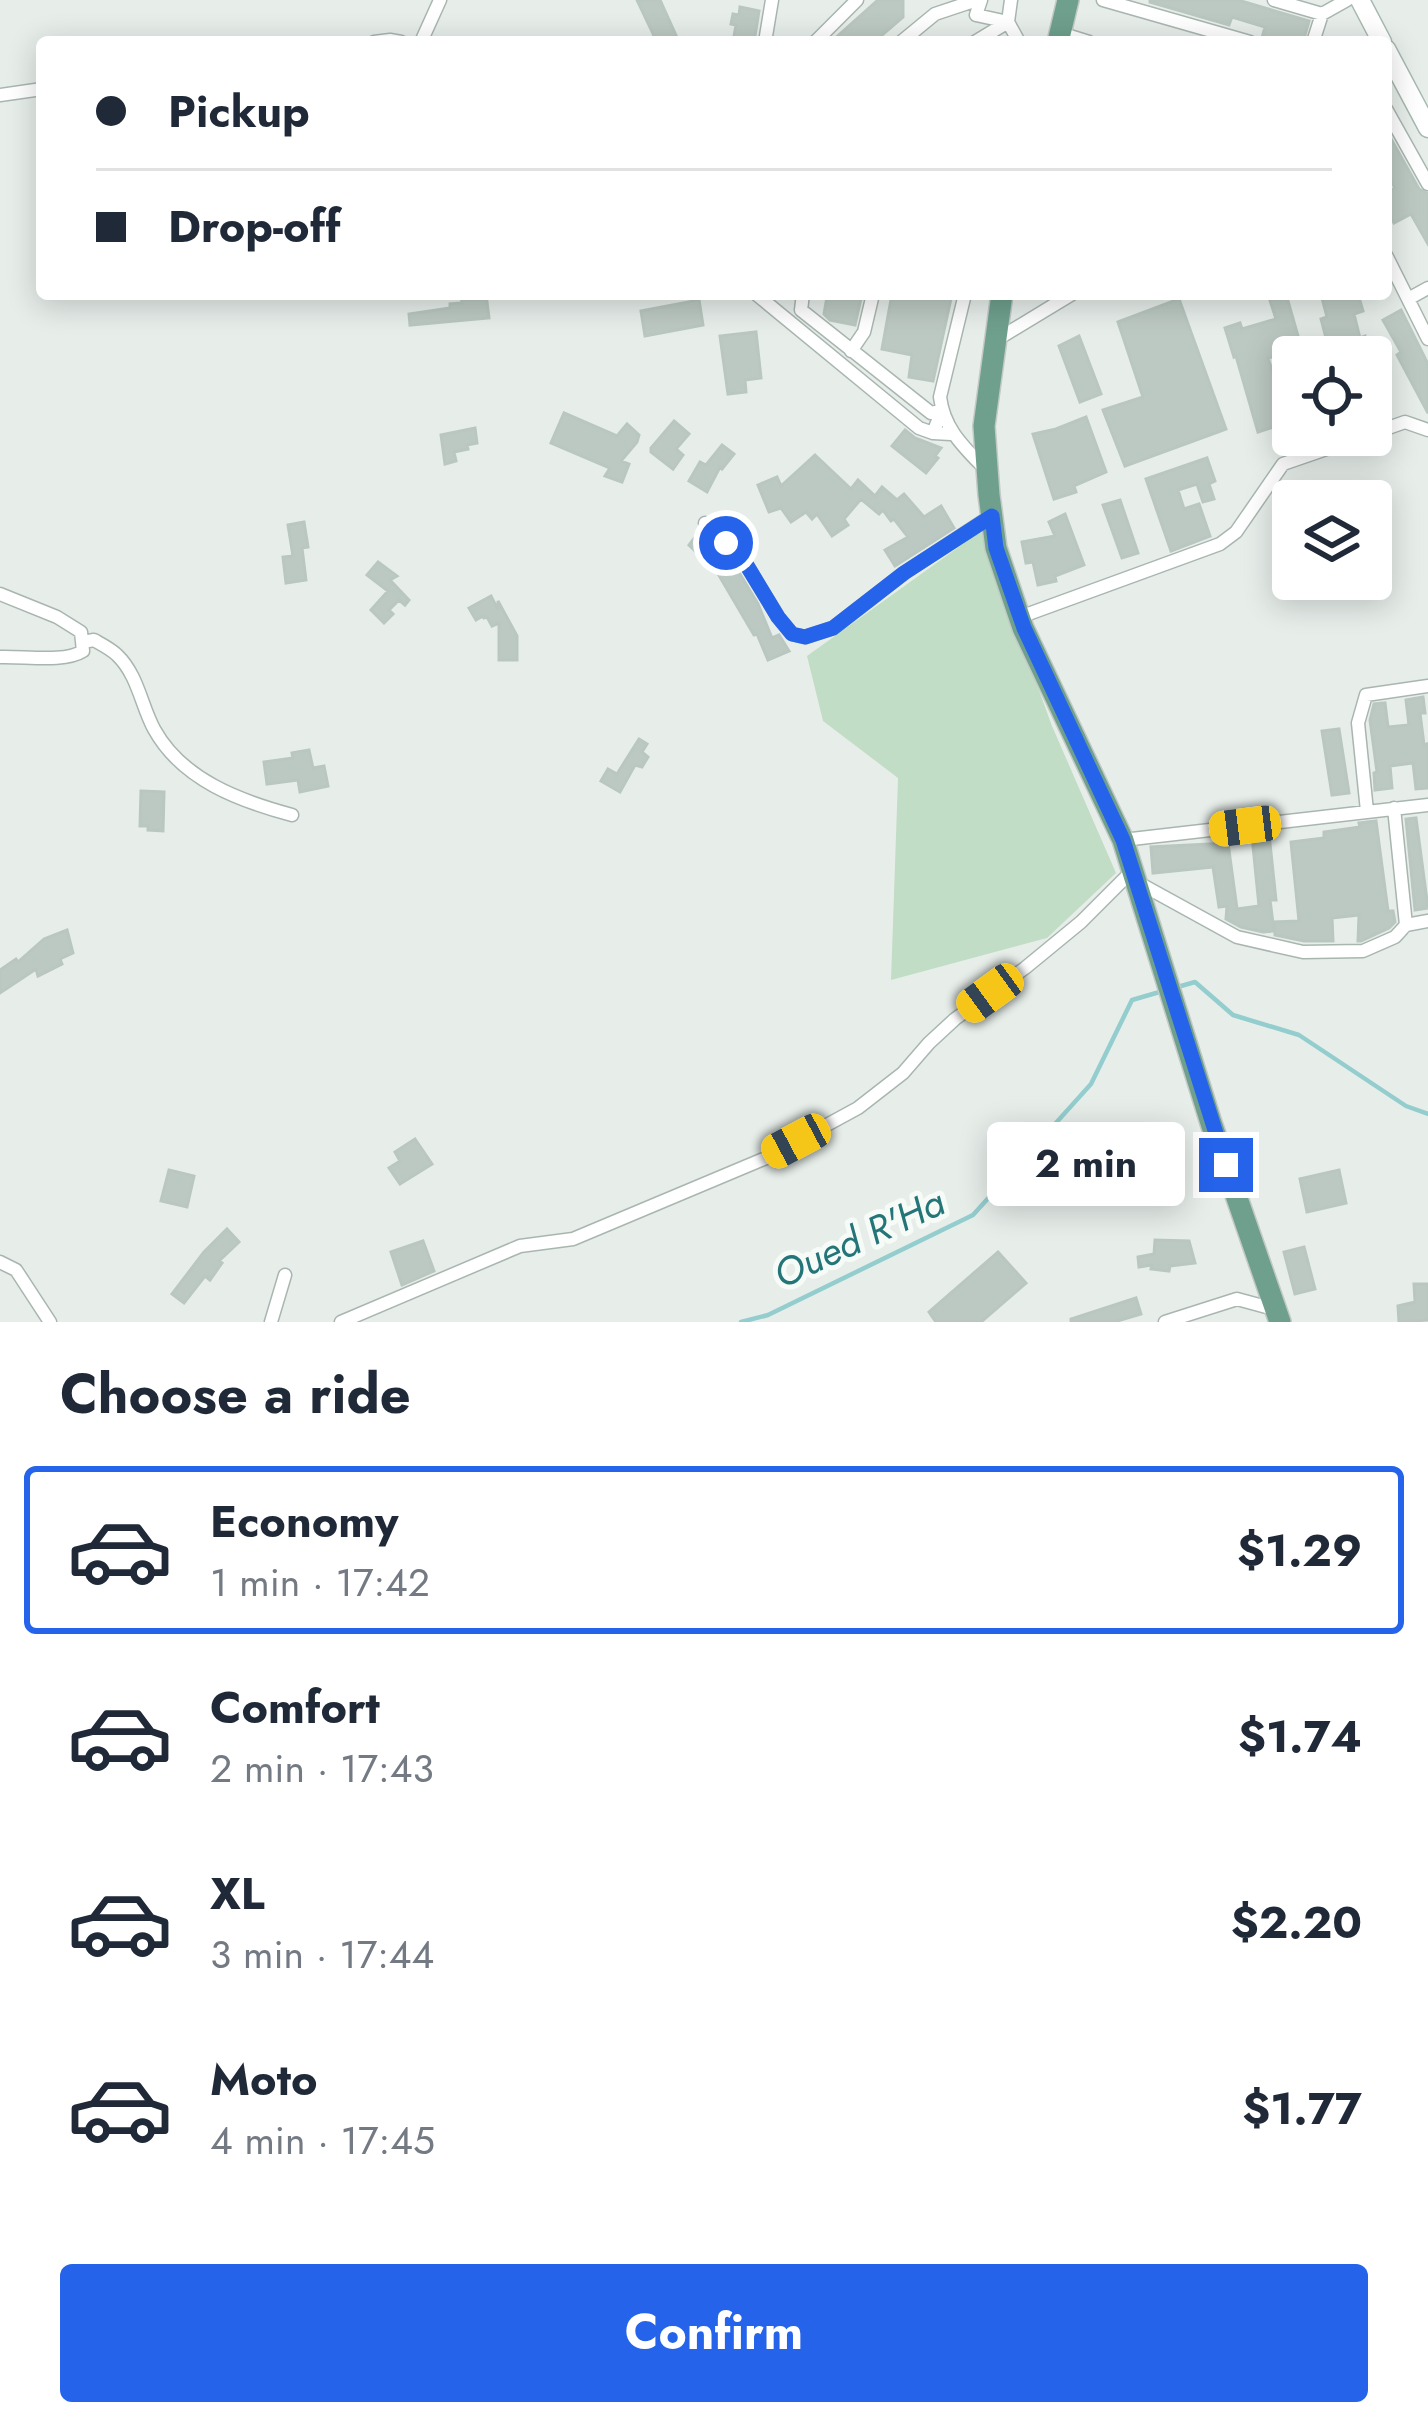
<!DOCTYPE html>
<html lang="en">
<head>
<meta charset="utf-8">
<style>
  :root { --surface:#fff; --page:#f2f2f3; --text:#1f2937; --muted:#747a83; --line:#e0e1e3; --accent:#2563eb }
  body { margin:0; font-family:Jost,sans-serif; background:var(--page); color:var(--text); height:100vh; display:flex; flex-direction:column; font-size:45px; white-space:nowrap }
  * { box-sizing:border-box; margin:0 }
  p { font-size:39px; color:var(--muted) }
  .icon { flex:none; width:66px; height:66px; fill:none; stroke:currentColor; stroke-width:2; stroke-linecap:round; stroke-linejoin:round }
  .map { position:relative; height:1322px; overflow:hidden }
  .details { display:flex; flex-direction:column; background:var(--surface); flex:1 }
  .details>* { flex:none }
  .banner { position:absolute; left:36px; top:36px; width:1356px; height:264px; border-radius:12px; box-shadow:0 6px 30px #0003; display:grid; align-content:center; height:264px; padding:0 60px; background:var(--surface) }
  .buttons { position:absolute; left:1272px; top:336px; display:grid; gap:24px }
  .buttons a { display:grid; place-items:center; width:120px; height:120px; border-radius:12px; background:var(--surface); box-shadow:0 6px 30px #0003; font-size:60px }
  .end { position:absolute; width:54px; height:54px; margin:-27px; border:15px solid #2563eb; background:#fff; box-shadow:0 0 0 6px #fff }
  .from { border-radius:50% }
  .bubble { position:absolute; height:84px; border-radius:12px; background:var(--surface); box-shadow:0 6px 30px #0003; font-size:39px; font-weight:700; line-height:84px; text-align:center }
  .car { position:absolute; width:36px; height:72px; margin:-36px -18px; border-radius:15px; box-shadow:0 0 9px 3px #0007; background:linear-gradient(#f5c518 24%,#345 0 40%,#f5c518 0 76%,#345 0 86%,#f5c518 0) }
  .banner b { display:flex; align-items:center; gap:42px; height:114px; font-size:45px }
  .banner b+b { border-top:3px solid var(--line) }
  .banner i { width:30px; height:30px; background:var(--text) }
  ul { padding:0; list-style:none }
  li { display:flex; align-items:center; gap:36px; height:168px; margin:0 24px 18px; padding:0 36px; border:6px solid transparent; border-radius:12px }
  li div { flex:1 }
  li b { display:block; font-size:45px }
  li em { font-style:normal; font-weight:700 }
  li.current { border-color:var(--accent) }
  li>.icon { width:108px; height:108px; stroke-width:1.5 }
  h2 { padding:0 60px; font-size:54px; line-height:144px }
  .cta { display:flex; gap:24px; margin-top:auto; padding:24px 60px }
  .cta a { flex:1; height:138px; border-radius:12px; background:var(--accent); color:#fff; font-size:48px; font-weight:700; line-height:138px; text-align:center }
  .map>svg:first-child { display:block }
</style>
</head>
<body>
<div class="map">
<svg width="1428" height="1322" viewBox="0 0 1428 1322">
  <rect width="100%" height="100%" fill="#e7eeea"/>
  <!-- green -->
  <path fill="#c2ddc5" d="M981,531L1052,726L1116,873L1047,938L891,980L898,778L823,721L807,656Z"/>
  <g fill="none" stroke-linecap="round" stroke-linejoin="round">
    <!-- stream -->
    <path stroke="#94cdce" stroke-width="4.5" d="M1174,988L1195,982L1233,1015L1299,1035L1406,1106L1428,1114
      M741,1322L768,1315L973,1215L1091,1084L1132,1000L1163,991"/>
  </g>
  <!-- building -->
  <path fill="#bcc9c2" stroke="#b9c7c0" stroke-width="3" d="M637,0H660L679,42H657Z
    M878,0H903V17L874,42H831Z
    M1150,0H1238L1309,21L1303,42H1277L1262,38L1265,27L1232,17L1229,25L1150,2Z
    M740,7L759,11L754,42H733L736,25L731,24L733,14L739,15Z
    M1386,130L1419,189L1428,194V244L1411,214L1394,223L1386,208V193L1395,188L1386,171Z
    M461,294H486L489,318L410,325L409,314L450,308V304L462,303Z
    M839,294H862L855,325L830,320L824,314L827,297L838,299Z
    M892,294H952L933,381L909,377L912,355L882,349Z
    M1268,294H1286L1300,343L1292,345L1293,352L1268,358L1289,422L1258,432L1236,356L1234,357L1225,328L1240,323L1242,329L1276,319Z
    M1321,294H1358L1363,311L1354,314L1360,338L1365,336L1369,353L1354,357H1331L1321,319L1327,317Z
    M1179,299L1226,429L1125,466L1103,410L1143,397L1118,322Z
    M699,300L703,325L645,336L641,311Z
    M1401,310L1428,364V413L1397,355L1401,352L1383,320Z
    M756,332L761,378L745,380L746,392L728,394L720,336Z
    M1079,336L1101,394L1080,402L1059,346Z
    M564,413L617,436L627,424L639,435L637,442L621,461L629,464L622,482L605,476L610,468L551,443Z
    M1086,417L1106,472L1074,486L1076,492L1054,499L1033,434L1056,429Z
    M674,421L689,434L676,449L683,455L673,469L651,452V448Z
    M475,428L477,443L467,445L468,449L454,452L456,461L445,464L441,435Z
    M905,430L915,438L941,448L935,456L938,458L926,473L892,446Z
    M722,445L734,454L722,469L720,467L707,492L689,481L700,462L706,465Z
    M815,455L851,489L858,480L875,496L882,487L897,500L904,494L924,517L941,506L954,528L895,566L885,550L908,537L894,519L891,521L883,510L879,514L861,499L844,519L848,525L832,536L817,514L812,519L806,512L791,522L781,508L769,512L758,485L777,477L781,486Z
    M1207,458L1215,481L1209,484L1214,499L1203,502L1197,484L1178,490L1184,509L1199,504L1210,536L1171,551L1146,479Z
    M1120,500L1138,553L1122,558L1103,505Z
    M1065,514L1084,565L1055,576L1056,581L1038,585L1033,562L1026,563L1022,542L1055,536L1049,522Z
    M304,522L308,547L302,548L306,580L286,583L283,557L293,556L288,525Z
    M699,532L738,571L758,604L772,638L779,635L789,651L768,660L757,634L754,635L717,572L689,545Z
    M378,562L397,576L390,580L409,600L405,605L399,600L389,610L393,614L384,623L371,610L388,591L367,575Z
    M491,596L498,610V601L517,636V660H499V623L492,626L487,617L484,618L483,616L476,620L469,608Z
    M1423,697L1425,713H1420L1424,745L1427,744L1428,755V788L1416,789L1413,763L1390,766L1392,788L1375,790L1374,773L1377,772L1370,720L1374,704L1385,703L1388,727L1409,725L1406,700Z
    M1339,729L1349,793L1332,795L1322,731Z
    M639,739L647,744L642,752L648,757L642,767L635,765L620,792L601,781L608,769L617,774Z
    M309,750L313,768L324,766L328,786L300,792L298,780L267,784L264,762L293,758L292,753Z
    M141,791L164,792L163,831L148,830V826H140Z
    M1416,818L1428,908L1415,910L1406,819Z
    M1376,821L1388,911H1393L1395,922L1389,928L1361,941H1358L1359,915L1332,918L1333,941H1304L1275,935L1274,922L1299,921L1291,842L1324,838V832L1360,827L1359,823Z
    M1269,834L1276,900H1270L1274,931L1263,932L1241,927L1226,919L1227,906L1219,907L1213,867L1153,873L1151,847L1228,843L1237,909L1259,906L1252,836Z
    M67,930L73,953L60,959L62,964L38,976L36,969L0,993V970L16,959L18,962L44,939Z
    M415,1139L432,1164L400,1184L389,1168L400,1161L395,1152Z
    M169,1170L194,1176L187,1207L161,1201Z
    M1339,1170L1346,1203L1307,1212L1300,1179Z
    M227,1229L239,1242L219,1261L222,1263L210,1280L205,1276L184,1303L172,1294L204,1252Z
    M1155,1240L1189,1241L1195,1263L1170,1266L1169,1271L1151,1269L1152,1265L1139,1267L1138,1257L1154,1254Z
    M423,1241L434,1271L402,1285L391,1252Z
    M1304,1247L1315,1289L1295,1294L1284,1252Z
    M998,1252L1026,1283L981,1322H936L929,1312Z
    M1414,1284H1428V1320L1399,1322L1398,1306L1415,1302Z
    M1136,1298L1141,1314L1114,1322H1071V1319Z"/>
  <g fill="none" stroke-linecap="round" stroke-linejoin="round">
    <!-- minor casing -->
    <g stroke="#a9b6b0" stroke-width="15">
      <path id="minor" d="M981,0L976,15L1008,22L1011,0
        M1103,0L1250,42
        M1274,0L1322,14
        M1060,33L1089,42
        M374,42L390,40L401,42
        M421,42L440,0
        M765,42L772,0
        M815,42L857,0
        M901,42L935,14L977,0
        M975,42L1008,22L1019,42
        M1313,42L1322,14L1347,0
        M0,95L42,89
        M1386,109L1428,184
        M1386,255L1428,339
        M756,294L919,428L933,433L951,434
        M803,294L801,310L931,413L942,410L933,433
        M965,294L940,397C944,430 965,448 987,471
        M1408,299L1428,288
        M996,340L1072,294
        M851,351L864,332L873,294
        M1371,434L1405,422L1428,430
        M705,523L746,564L778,617L792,634L805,637L833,628L904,573L991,516
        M0,594L57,617L81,632L83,651C64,663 25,656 0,657
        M1020,617L1220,544L1236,532L1283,464L1367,435
        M83,642L94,640C101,644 111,649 117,655C138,675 141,705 154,729C182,780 240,801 292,815
        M1394,808L1406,925
        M1367,811L1358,723L1366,695L1428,686
        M1123,840L1428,805
        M1137,882L1237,937L1303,952L1363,951L1395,937L1406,925L1428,921
        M0,1262L16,1270L50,1322
        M271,1322L285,1275
        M341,1322L520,1246L573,1239L766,1158L858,1108L903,1073L929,1043L955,1019L1025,968L1081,922L1133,870
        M1165,1322L1237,1299L1274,1309"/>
    </g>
    <!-- secondary casing -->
    <g stroke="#a6b9b0" stroke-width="21">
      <path id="secondary" d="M1360,0L1382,42
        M1386,49L1428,128"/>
    </g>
    <!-- primary casing -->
    <g stroke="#c2c9c6" stroke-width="24">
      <path id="primary" d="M1058,42L1068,0
        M1002,294L984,426L989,495L996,548L1023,628L1123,840L1211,1123L1280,1322"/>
    </g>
    <!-- minor -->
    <use href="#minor" stroke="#fff" stroke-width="12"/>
    <!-- secondary -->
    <use href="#secondary" stroke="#fff" stroke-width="18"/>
    <!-- primary -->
    <use href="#primary" stroke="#6fa08d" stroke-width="21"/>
  </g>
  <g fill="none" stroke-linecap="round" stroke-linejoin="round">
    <!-- route -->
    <path stroke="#2563eb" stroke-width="15" d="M726,543L746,564L778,617L792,634L805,637L833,628L904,573L992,516L996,548L1024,628L1123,840L1226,1165"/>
  </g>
  <g text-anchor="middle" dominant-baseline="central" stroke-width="10" stroke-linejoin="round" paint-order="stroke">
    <!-- water labels -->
    <g font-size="39" font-style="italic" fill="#247578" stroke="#f7fbf8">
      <text transform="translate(859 1238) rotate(-25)">Oued R'Ha</text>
    </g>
  </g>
</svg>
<div class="buttons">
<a><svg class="icon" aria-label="locate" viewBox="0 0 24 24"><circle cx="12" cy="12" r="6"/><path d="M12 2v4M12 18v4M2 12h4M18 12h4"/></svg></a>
<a><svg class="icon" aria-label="layers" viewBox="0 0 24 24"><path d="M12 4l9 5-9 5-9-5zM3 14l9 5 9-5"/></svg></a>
</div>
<i class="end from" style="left:726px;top:543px"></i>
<i class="end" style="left:1226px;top:1165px"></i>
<div class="bubble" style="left:987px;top:1122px;width:198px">2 min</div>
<i class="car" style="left:1245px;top:826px;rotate:263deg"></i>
<i class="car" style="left:990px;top:993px;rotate:234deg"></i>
<i class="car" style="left:796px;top:1141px;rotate:242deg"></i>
<div class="banner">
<b><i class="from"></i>Pickup</b>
<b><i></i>Drop-off</b>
</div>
</div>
<section class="details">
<h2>Choose a ride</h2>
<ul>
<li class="current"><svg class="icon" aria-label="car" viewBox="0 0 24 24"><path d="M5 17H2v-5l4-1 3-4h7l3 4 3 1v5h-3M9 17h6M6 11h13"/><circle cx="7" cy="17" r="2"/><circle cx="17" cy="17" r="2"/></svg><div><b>Economy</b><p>1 min · 17:42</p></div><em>$1.29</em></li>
<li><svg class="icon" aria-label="car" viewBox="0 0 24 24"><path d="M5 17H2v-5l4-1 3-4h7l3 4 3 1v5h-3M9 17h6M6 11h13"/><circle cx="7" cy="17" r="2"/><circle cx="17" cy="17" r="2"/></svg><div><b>Comfort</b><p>2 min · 17:43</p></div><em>$1.74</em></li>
<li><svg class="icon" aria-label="car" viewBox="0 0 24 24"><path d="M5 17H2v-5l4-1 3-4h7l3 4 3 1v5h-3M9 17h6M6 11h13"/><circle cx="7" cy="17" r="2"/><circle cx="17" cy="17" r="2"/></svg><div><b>XL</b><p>3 min · 17:44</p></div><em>$2.20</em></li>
<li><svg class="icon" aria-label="car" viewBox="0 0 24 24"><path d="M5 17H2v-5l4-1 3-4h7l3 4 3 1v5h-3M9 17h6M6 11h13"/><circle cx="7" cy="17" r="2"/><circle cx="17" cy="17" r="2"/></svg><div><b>Moto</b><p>4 min · 17:45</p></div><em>$1.77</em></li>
</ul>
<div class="cta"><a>Confirm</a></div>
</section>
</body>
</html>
